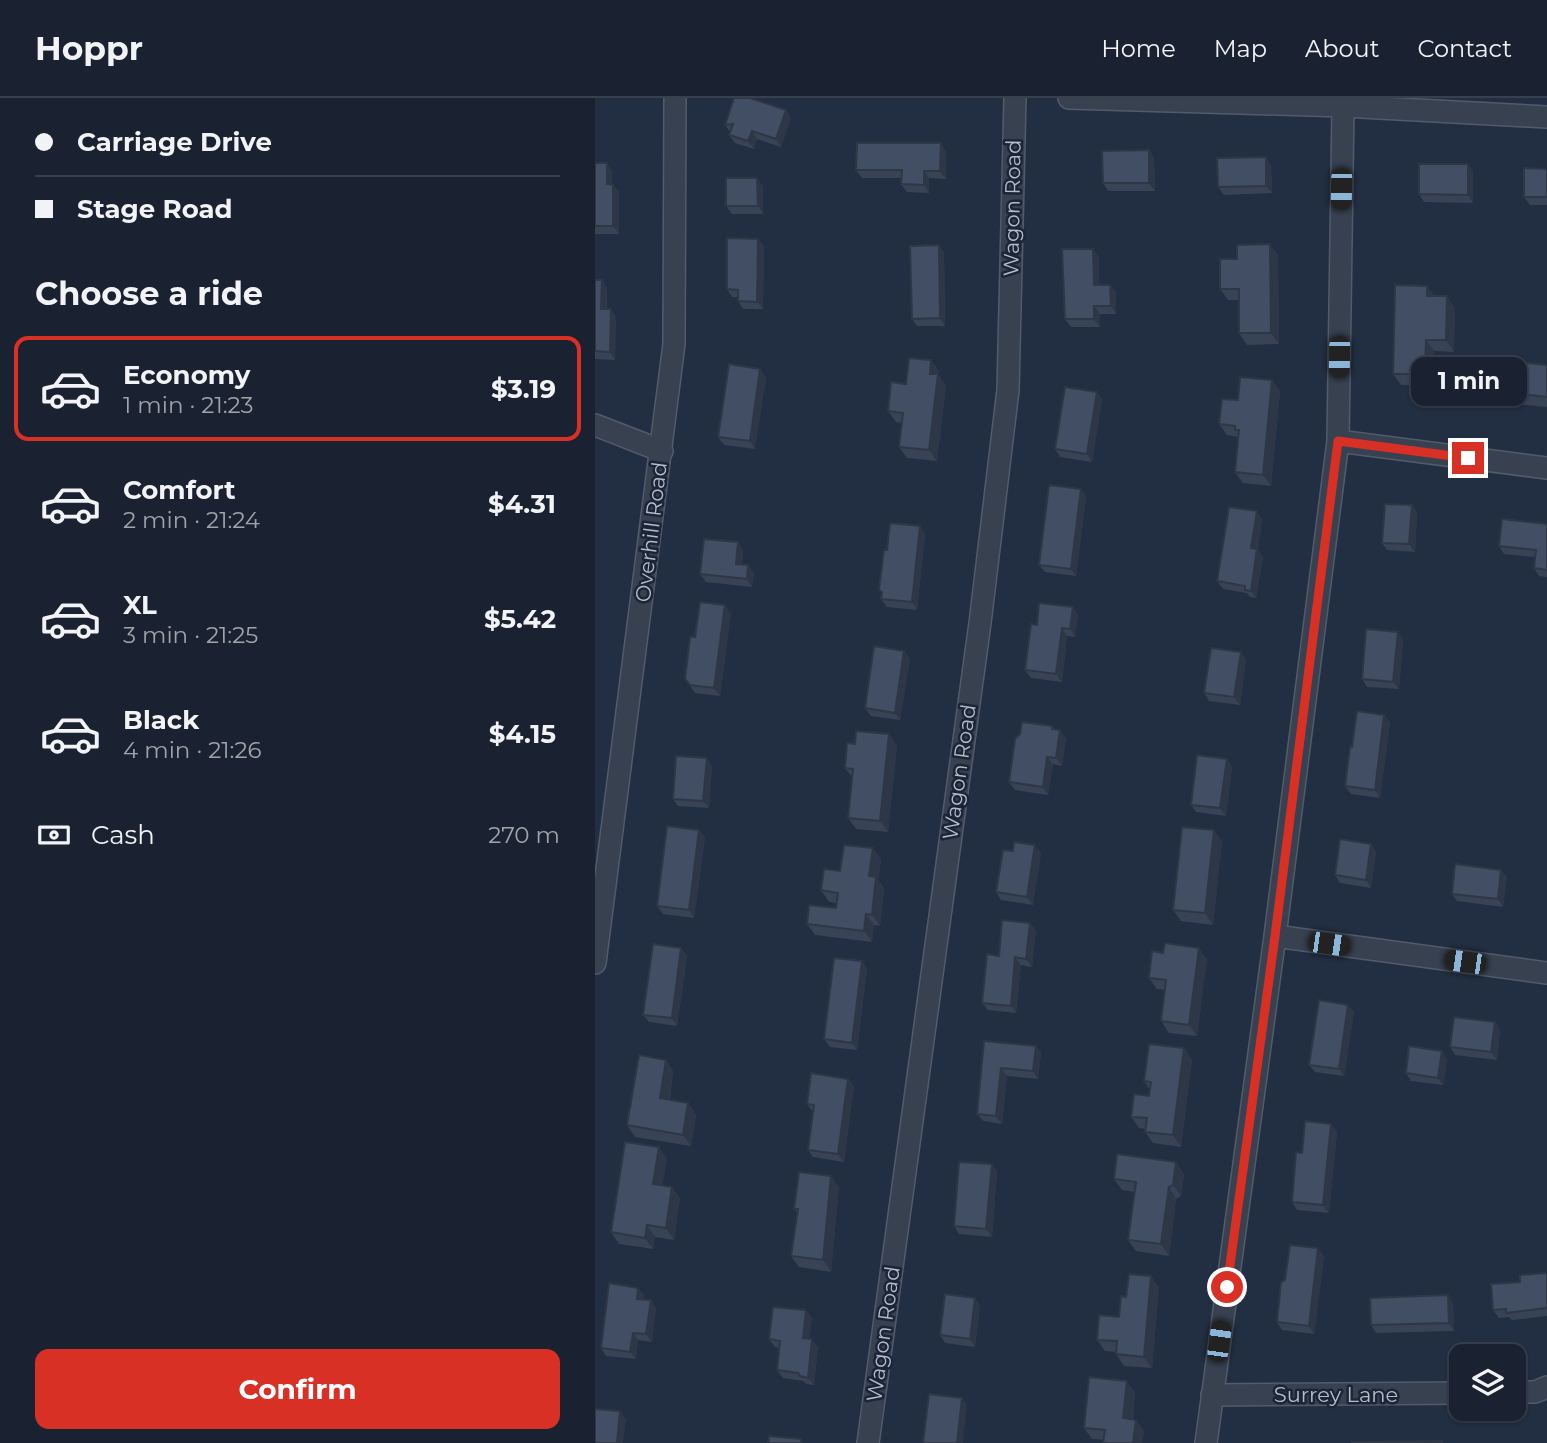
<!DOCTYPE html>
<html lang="en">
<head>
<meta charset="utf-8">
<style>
  :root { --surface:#1a2231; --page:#232a39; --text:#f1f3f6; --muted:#9fa4ab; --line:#383f4d; --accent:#d93025 }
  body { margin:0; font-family:Montserrat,sans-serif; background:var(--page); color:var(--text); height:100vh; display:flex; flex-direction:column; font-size:26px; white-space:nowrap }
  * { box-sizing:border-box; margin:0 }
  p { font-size:23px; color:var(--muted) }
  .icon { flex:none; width:38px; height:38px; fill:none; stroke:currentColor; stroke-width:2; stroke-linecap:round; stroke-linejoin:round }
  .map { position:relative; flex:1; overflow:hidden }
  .details { display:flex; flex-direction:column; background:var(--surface); width:595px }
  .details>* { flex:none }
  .banner { display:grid; align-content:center; height:154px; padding:0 35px; background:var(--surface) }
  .buttons { position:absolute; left:854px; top:1246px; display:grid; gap:14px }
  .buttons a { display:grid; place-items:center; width:77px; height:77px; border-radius:14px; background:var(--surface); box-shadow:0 2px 5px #0004,0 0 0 2px var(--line); font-size:35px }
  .end { position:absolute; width:32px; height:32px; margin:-16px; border:9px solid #d93025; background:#fff; box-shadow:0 0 0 4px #fff }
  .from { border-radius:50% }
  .bubble { position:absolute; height:49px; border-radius:14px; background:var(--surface); box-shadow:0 2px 5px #0004,0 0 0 2px var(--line); font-size:23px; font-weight:700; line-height:49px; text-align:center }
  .car { position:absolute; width:21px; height:42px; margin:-21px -10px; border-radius:9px; box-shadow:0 0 5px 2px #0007; background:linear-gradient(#222 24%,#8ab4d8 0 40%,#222 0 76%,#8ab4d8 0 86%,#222 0) }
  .banner b { display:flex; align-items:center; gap:24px; height:66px; font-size:26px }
  .banner b+b { border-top:2px solid var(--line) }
  .banner i { width:18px; height:18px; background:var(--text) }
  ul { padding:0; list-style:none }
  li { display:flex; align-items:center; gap:21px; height:105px; margin:0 14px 10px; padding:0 21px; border:4px solid transparent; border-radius:14px }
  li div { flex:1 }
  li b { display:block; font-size:26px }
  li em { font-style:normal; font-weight:700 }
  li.selected { border-color:var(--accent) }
  li>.icon { width:63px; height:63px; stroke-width:1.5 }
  h2 { padding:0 35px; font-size:32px; line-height:84px }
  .pay { display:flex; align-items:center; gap:18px; height:77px; padding:0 35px; font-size:26px }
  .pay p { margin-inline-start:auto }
  .primary-button { display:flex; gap:14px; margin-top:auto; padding:14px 35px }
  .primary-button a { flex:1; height:80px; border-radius:14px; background:var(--accent); color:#fff; font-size:28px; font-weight:700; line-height:80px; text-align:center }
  header { display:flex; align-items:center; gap:42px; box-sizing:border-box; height:98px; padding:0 35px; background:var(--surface); border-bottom:2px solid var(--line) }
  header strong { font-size:33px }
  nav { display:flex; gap:38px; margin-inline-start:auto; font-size:24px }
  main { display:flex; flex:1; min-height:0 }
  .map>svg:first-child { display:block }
</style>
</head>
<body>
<header>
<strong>Hoppr</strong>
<nav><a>Home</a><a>Map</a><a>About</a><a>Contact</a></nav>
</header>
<main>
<section class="details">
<div class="banner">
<b><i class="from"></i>Carriage Drive</b>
<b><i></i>Stage Road</b>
</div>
<h2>Choose a ride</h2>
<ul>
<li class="selected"><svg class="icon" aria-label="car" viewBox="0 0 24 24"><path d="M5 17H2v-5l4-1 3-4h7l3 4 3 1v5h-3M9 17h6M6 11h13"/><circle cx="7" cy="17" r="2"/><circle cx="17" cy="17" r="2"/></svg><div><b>Economy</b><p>1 min · 21:23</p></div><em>$3.19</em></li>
<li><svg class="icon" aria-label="car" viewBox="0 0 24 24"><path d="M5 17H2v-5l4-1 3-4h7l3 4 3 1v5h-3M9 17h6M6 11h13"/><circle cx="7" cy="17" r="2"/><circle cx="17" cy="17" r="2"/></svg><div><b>Comfort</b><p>2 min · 21:24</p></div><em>$4.31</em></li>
<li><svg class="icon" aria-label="car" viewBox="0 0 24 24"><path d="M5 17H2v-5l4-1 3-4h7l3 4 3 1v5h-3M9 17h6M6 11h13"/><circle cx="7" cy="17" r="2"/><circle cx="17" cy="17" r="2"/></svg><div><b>XL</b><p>3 min · 21:25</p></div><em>$5.42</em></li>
<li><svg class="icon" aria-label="car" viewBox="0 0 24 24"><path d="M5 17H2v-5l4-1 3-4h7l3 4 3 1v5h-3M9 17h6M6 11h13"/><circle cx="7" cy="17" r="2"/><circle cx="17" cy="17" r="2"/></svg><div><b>Black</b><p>4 min · 21:26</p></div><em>$4.15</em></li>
</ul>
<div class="pay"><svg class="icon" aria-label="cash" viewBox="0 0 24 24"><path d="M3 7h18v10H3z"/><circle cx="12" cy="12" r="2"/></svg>Cash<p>270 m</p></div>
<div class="primary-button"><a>Confirm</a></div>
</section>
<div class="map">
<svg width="952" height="1345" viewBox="0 0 952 1345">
  <rect width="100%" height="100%" fill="#222e41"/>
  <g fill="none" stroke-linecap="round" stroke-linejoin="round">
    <!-- minor casing -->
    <g stroke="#525b6b" stroke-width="24">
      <path id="minor" d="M474,0L748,8L952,19
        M0,327L67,353
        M743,343L952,370
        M680,838L952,875
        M0,865L79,246L80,0
        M919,1294H940L952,1289
        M617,1297L866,1295
        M273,1345L385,525L413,292L420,0
        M611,1345L680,838L743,343L748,8"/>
    </g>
    <!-- minor -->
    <use href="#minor" stroke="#374150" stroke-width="21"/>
  </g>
  <!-- wall -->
  <path fill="#384355" d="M196,20L186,49L162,41L159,51L140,45L134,37L135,34L130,27Z
    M554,52L559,60L560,93H513L508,85Z
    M351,53V81L334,80V95L312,94L306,86L307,80H267L261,72Z
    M0,65L17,73V87L24,94V136H0Z
    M873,66L878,74V105L829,104L824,96Z
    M676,67L677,95L629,97L623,89Z
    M952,71V107H935L929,99Z
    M168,88V116H137L131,108Z
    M344,147L349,155L350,228H322L317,221Z
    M169,148L168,211H148L143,203V199H137L132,191Z
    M498,151L504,159V187H515L521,194V216H505V229H476L470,221Z
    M683,157L684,246L652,247L644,235V202H633L625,191Z
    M0,182H7L12,190V211L21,219L20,262L0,261Z
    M832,188L839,198L860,210L859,254L839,253L838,287H806L798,276Z
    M336,262L344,274V278L351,288L342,363L312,360L304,349L307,325L301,324L293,313L311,286Z
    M952,267V309L899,304L896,302L888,290Z
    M171,279L160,351L129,347L123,339Z
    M677,282L685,293L676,388L648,385L640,374L643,339L632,337L624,326L643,302Z
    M502,294L507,302L497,364L465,359L460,351Z
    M486,391L491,399L481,478L450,474L444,467Z
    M817,407L822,415L820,454L792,452L787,445Z
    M667,421L663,451L668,459L661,500L655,499L652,495L628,491L622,483Z
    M952,426V479L944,478L939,470L940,459L909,456L904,448Z
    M330,436L322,512L292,509L286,501L287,496L284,492L292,452Z
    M148,452L147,466L159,475L157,489L111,484L105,476Z
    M478,509L483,517L480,539L472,538L467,584L436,580L430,572L442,527Z
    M136,515L125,598L100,595L90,581L100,539Z
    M803,534L808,542L804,591L772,589L767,581Z
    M309,553L315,561L305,622L276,618L270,610Z
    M646,554L651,562L645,607L614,603L609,595Z
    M795,624L785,700L756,696L750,688L757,649Z
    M459,631L471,640L467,668L458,666L453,697L420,692L414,684Z
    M294,636L302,648L293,734L261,731L253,720L257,679L250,670L260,646Z
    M632,661L637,669L631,718L601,714L596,707Z
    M117,668L114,710L83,708L78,701Z
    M104,732L110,739L99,820L68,816L62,808Z
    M619,732L627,744L618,827L586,823L578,812Z
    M776,746L781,754L776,790L745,785L740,777Z
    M440,747L446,755L438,807L406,802L401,794L418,753Z
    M278,750L286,762L283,782L289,790L285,828L279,827L277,844L220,837L212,826L241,810L242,805L234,804L226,792L245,773Z
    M912,779L908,809L862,803L857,796Z
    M441,832L437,869L426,867L421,915L393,912L387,905L404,858Z
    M86,850L92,858L82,928L54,924L48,917Z
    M612,861L602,938L574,935L566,923L570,892L562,891L554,880Z
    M267,863L272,871L262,952L235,949L229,941Z
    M753,907L759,914L749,978L720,974L714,967Z
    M900,924L905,932L902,962L860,957L855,949Z
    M389,943L441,948L446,955L443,981L412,978L407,1026L388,1023L382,1016Z
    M589,950L597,962L586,1049L558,1045L550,1034V1031L544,1030L536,1019L554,998L555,992L549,983Z
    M852,961L848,987L816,983L811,975Z
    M71,962L78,973L75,1002L93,1005L101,1017L96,1048L40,1039L32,1027Z
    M253,981L259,988L249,1064L218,1059L213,1052L218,1014L212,1006Z
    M742,1034L734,1115L702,1112L697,1104L707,1055Z
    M72,1060L67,1087L85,1100L79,1142L60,1139L58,1151L24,1146L16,1134Z
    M397,1066L402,1074L397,1139L364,1136L359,1128Z
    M589,1076L586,1098L581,1101L574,1158L541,1153L533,1142L540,1094L527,1092L519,1081Z
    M244,1089L236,1174L204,1169L196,1158L202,1115L199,1111Z
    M729,1158L719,1236L687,1232L682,1224Z
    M952,1175V1218L917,1222L914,1219L904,1220L898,1212L925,1184Z
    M564,1189L557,1270L529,1268L521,1256V1254L510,1253L502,1242L524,1219L531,1199Z
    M49,1197L48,1201L61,1210L57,1244L43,1242L41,1261L11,1258L6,1250Z
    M858,1205L859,1233L781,1235L776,1227Z
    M385,1207L380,1249L350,1245L345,1237Z
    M211,1212L217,1220L214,1241L223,1249L219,1287L211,1286L208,1283L188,1280L182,1272L185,1250L180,1249L174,1241Z
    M540,1295L538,1321L541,1322L549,1333L547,1345H508L509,1342L497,1341L489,1330Z"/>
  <!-- shaded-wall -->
  <path fill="#2e3745" d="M191,12L196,20L186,49L181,41Z
    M157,33L162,41L159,51L153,43Z
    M346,45L351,53V81L345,73Z
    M554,52L559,60L560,93L554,85Z
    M671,59L676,67L677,95L671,88Z
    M12,65L17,73V94L12,86Z
    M873,66L878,74V105L873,97Z
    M329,73L334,80V95L329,87Z
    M162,80L168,88V116L163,108Z
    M18,87L24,94V136L18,128Z
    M163,141L169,148L168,211L162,204Z
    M675,146L683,157L684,246L676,235Z
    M344,147L349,155L350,228L345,220Z
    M498,151L504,159V194L499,187Z
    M7,182L12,190L11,218L6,211Z
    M515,187L521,194V216L516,208Z
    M832,188L840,199L832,198Z
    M852,198L860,210L859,254L851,242Z
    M499,208L505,216V229L499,221Z
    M16,211L21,219L20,262L15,254Z
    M831,242L839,253L838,287L830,276Z
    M336,262L344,274V278L351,288L342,363L334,352L335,276Z
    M165,271L171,279L160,351L155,343Z
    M677,282L685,293L676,388L668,377Z
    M502,294L507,302L497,364L492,356Z
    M486,391L491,399L481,478L476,471Z
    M817,407L822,415L820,454L814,446Z
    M662,413L667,421L663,451L668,459L661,500L656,493V450Z
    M325,428L330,436L322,512L317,504Z
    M143,444L148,452L146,473L141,466Z
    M153,467L159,475L157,489L152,481Z
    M130,507L136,515L125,598L119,590Z
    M478,509L483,517L480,539L475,531Z
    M467,530L472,538L467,584L461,576Z
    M803,534L808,542L804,591L798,584Z
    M309,553L315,561L305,622L300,615Z
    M646,554L651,562L645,607L639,599Z
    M789,617L795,624L785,700L780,692Z
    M465,632L471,640L467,668L461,660Z
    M294,636L302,648L293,734L285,723Z
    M452,659L458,666L453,697L448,689Z
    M112,660L117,668L114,710L108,703Z
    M632,661L637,669L631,718L625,710Z
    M104,732L110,739L99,820L94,812Z
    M619,732L627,744L618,827L610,815Z
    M776,746L781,754L776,790L771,782Z
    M440,747L446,755L438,807L432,799Z
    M278,750L286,762L283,782L289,790L285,828L277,817L274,778Z
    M906,772L912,779L908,809L903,801Z
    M271,816L279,827L277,844L269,833Z
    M435,825L441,832L437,869L431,861Z
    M86,850L92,858L82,928L77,920Z
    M604,850L612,861L602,938L594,927Z
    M420,859L426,867L421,915L416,908Z
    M267,863L272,871L262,952L257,945Z
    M753,907L759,914L749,978L744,971Z
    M900,924L905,932L902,962L896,954Z
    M441,948L446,955L443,981L438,973Z
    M589,950L597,962L586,1049L578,1037Z
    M847,953L852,961L848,987L843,980Z
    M71,962L78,973L73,1012L65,1000Z
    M406,970L412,978L407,1026L401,1018Z
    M253,981L259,988L249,1064L243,1056Z
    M93,1005L101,1017L96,1048L88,1037Z
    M736,1026L742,1034L734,1115L728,1107Z
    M64,1049L72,1060L66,1097L58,1086Z
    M581,1064L589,1076L586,1098L578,1087Z
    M397,1066L402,1074L397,1139L391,1131Z
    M236,1078L244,1089L236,1174L228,1162Z
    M77,1089L85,1100L79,1142L71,1130Z
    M574,1089L581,1101L574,1158L566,1146Z
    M52,1127L60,1139L58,1151L50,1140Z
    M723,1150L729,1158L719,1236L714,1228Z
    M556,1178L564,1189L557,1270L549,1259Z
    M43,1190L49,1197L47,1208L42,1201Z
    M853,1197L858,1205L859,1233L854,1225Z
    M380,1200L385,1207L380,1249L375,1241Z
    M56,1202L61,1210L57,1244L51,1236Z
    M211,1212L217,1220L214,1248L208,1240Z
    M38,1235L43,1242L41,1261L35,1254Z
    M217,1241L223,1249L219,1287L213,1280Z
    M532,1283L540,1295L536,1332L528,1320Z
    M367,1300L372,1307L368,1345H362Z
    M25,1313L31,1321L28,1345H22Z
    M541,1322L549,1333L547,1345H538Z"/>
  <!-- building -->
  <path fill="#414e63" stroke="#2e3745" stroke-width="2" d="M139,0H155L191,12L181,41L157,33L153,43L134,37L138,26L130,27Z
    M262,45H346L345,73H329V87L306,86L307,72H261Z
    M554,52V85H508L507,53Z
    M671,59V88L623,89L622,60Z
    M0,65H12V86L18,87V128H0Z
    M824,66H873V97L824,96Z
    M929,70L952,71V99H929Z
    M131,80H162L163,108H131Z
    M132,140L163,141L162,204L143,203V192L132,191Z
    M675,146L676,235H644V191H625V161H642V147Z
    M344,147L345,220L317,221L315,148Z
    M467,151H498L499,187H515L516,208H499V221H470Z
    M0,182H7L6,211H16L15,254L0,253Z
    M800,187L832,188V198H852L851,242H831L830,276H798Z
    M314,260L336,262L335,276H343L334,352L304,349L308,315L293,313L296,284L311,286Z
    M891,261L952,267V299L891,292L888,290Z
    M134,266L165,271L155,343L123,339Z
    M645,279L677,282L668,377L640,374L644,332H640V328L624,326L627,301L643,302Z
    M470,289L502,294L492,356L460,351Z
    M454,387L486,391L476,471L444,467Z
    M790,406L817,407L814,446L787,445Z
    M634,409L662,413L656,450L662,451L656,493L650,492V488L622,483Z
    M907,421L952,426V472L939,470L941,452L904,448Z
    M295,425L325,428L317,504L286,501L287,494L284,492L289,452H292Z
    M109,441L143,444L141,466L153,467L152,481L105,476Z
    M105,504L130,507L119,590L95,587L90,581L95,539H100Z
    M444,505L478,509L475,531L467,530L461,576L430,572L436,526L442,527Z
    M771,531L803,534L798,584L767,581Z
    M279,548L309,553L300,615L270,610Z
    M616,550L646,554L639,599L609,595Z
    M762,613L789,617L780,692L750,688L755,649H757Z
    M427,624L457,628V631L465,632L461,660L452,659L448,689L414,684L420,641L425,636Z
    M261,633L294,636L285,723L253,720L258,671L250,670L252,645L260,646Z
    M602,657L632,661L625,710L596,707Z
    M81,658L112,660L108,703L78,701Z
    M72,728L104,732L94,812L62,808Z
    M587,729L619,732L610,815L578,812Z
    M745,741L776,746L771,782L740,777Z
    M419,744L440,747L432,799L401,794L408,752L418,753Z
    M249,747L278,750L274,778L281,779L277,817L271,816L269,833L212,826L214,807L241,810L243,795L226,792L229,771L245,773Z
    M860,766L906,772L903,801L857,796Z
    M407,822L435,825L431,861L420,859L416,908L387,905L392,856L404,858Z
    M570,845L604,850L594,927L566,923L571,882L554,880L557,853L568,855Z
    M58,846L86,850L77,920L48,917Z
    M239,860L267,863L257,945L229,941Z
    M724,902L753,907L744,971L714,967Z
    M859,919L900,924L896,954L855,949Z
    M389,943L441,948L438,973L406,970L401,1018L382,1016Z
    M554,946L589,950L578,1037L550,1034L552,1020L536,1019L539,996L554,998L556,984L549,983Z
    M814,948L847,953L843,980L811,975Z
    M44,957L71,962L65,1000L93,1005L88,1037L32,1027Z
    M216,975L253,981L243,1056L213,1052L219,1007L212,1006Z
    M710,1023L736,1026L728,1107L697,1104L701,1054L707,1055Z
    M30,1044L64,1049L58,1086L77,1089L71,1130L52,1127L50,1140L16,1134Z
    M522,1056L581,1064L578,1087L574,1089L566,1146L533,1142L541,1084L519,1081Z
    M364,1064L397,1066L391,1131L359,1128Z
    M204,1074L236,1078L228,1162L196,1158L203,1111H199Z
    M695,1147L723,1150L714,1228L682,1224L686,1184L690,1182Z
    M952,1175V1210L911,1215V1211L898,1212L896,1186L925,1184V1177Z
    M534,1176L556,1178L549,1259L521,1256L522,1243L502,1242L504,1217L524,1219L526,1198L531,1199Z
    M14,1185L43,1190L42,1201L56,1202L51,1236L38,1235L35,1254L6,1250Z
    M350,1196L380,1200L375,1241L345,1237Z
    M853,1197L854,1225L776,1227L775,1200Z
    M178,1209L211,1212L208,1240L217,1241L213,1280L205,1278L203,1275L182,1272L185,1243L174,1241Z
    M494,1279L532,1283L528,1320L541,1322L538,1345H508L510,1332L489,1330Z
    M334,1296L367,1300L362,1345H328Z
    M0,1311L25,1313L22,1345H0Z
    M174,1338L206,1341V1345H173Z
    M847,1343V1345H757V1344Z"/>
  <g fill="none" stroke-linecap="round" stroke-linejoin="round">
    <!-- route -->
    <path stroke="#d93025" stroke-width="9" d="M632,1189L680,838L743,343L873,360"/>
  </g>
  <g text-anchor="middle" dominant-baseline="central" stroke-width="5" stroke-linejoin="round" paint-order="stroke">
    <!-- street labels -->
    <g font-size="21" fill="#b3bccb" stroke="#1c2536">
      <text transform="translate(417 110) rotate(-89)">Wagon Road</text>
      <text transform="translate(56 434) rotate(-83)">Overhill Road</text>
      <text transform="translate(364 674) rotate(-82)">Wagon Road</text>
      <text transform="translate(288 1236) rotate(-82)">Wagon Road</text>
      <text x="741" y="1296">Surrey Lane</text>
    </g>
  </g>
</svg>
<div class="buttons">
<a><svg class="icon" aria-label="layers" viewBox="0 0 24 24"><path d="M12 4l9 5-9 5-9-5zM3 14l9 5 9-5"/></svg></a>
</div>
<i class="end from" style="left:632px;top:1189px"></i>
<i class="end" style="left:873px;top:360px"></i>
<div class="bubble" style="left:816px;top:259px;width:116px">1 min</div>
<i class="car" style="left:746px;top:91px;rotate:181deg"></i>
<i class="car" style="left:744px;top:259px;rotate:181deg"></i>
<i class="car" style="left:734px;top:846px;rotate:98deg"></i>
<i class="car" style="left:870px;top:864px;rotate:278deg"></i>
<i class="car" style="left:624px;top:1243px;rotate:8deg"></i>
</div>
</main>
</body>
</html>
